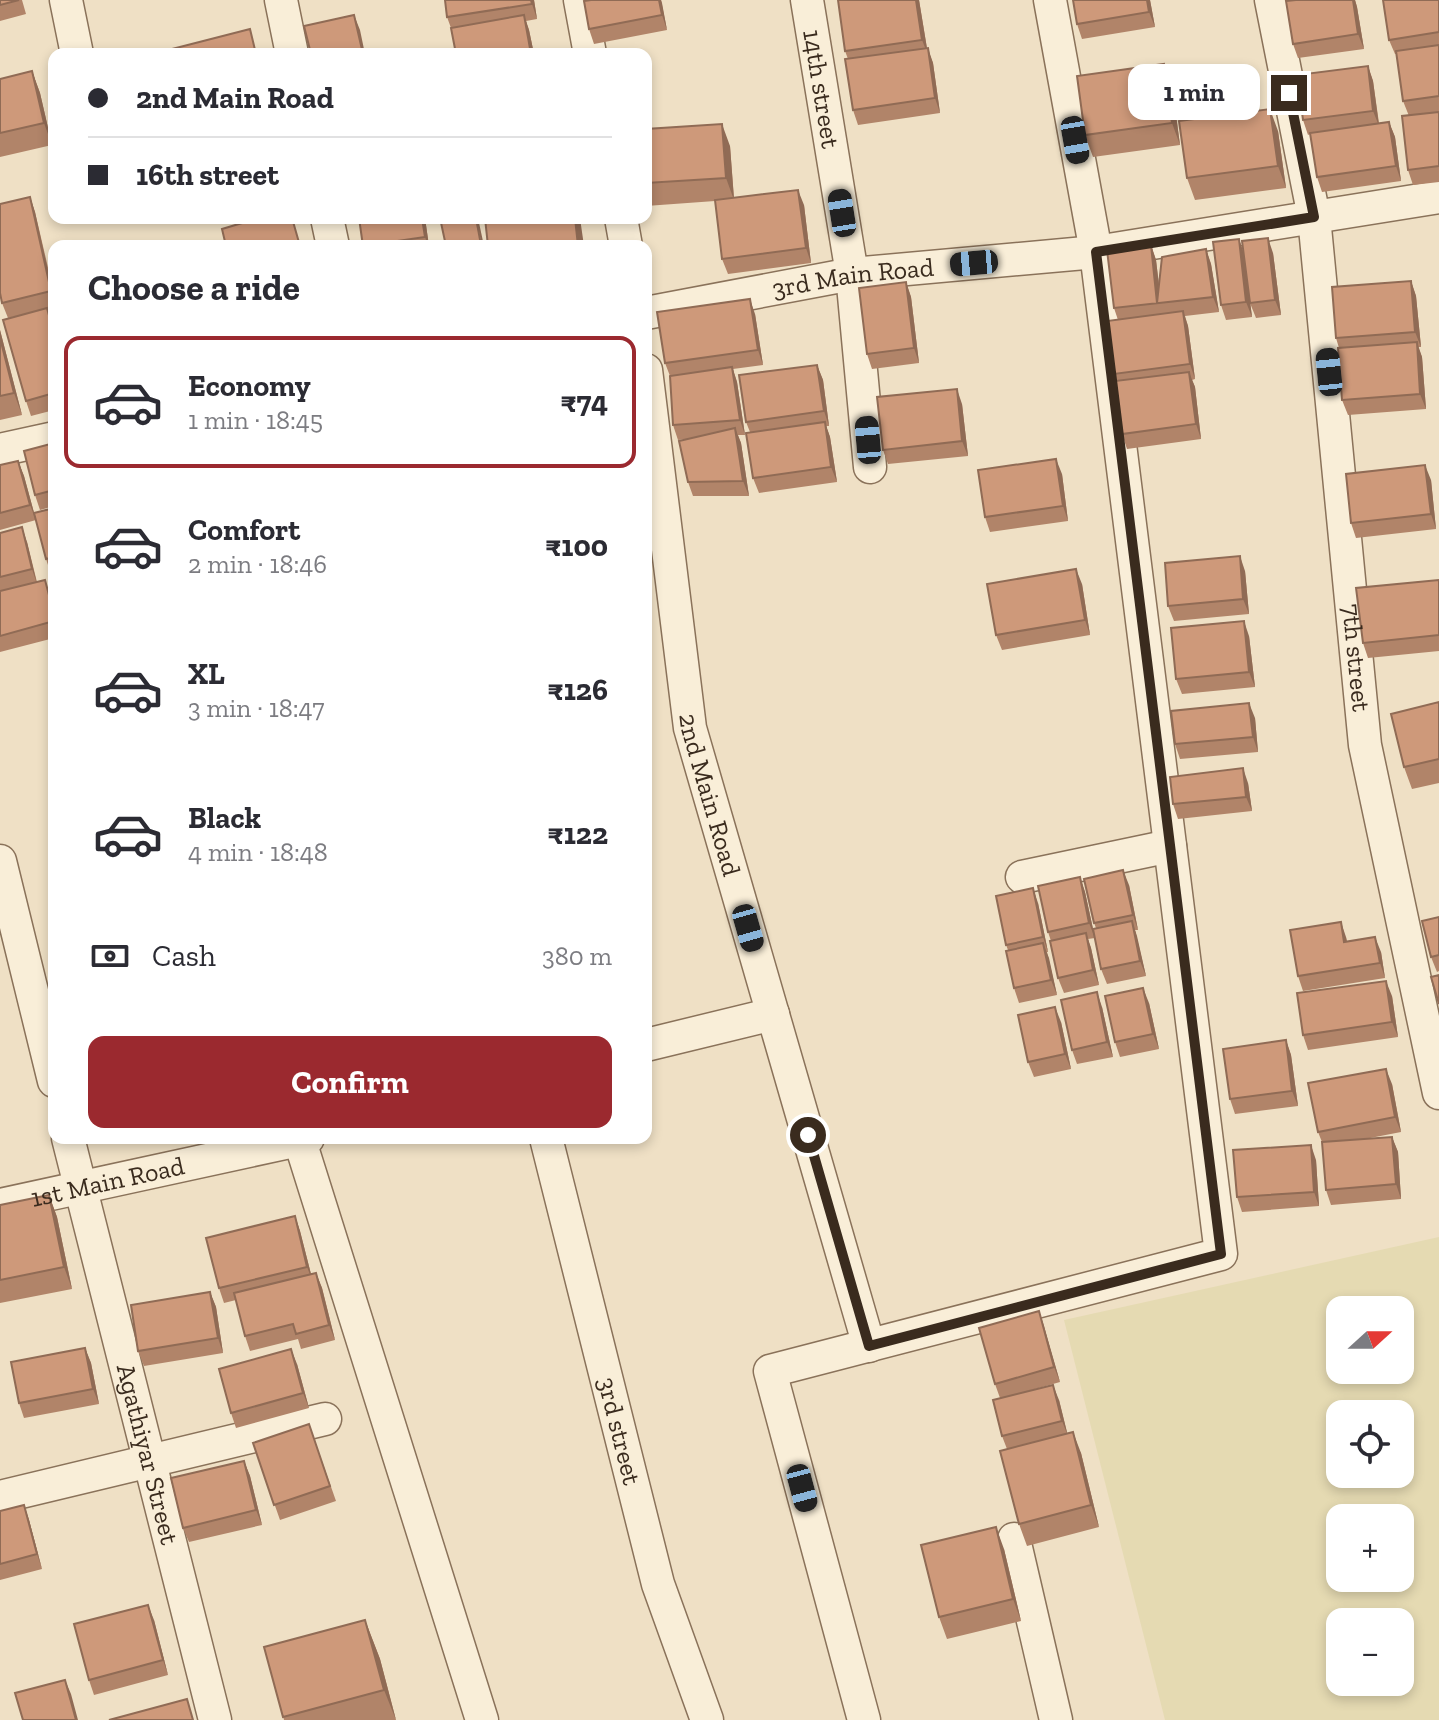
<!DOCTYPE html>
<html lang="en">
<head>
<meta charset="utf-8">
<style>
  :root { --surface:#fff; --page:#f2f2f3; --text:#2b2b33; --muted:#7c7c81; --line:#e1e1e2; --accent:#9b292f }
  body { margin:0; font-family:"Zilla Slab",serif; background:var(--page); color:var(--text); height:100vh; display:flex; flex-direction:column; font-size:30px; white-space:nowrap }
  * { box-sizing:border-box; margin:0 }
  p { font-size:26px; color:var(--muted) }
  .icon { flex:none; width:44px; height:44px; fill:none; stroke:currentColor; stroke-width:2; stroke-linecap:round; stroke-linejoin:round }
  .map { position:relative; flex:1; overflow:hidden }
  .sheet { position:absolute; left:48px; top:240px; width:604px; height:904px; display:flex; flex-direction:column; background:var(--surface); border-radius:16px; box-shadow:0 4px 12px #0003 }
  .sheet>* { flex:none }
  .top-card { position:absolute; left:48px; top:48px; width:604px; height:176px; border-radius:16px; box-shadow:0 4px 12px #0003; display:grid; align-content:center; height:176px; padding:0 40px; background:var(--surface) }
  .needle { width:52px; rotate:69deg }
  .fabs { position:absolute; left:1326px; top:1296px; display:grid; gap:16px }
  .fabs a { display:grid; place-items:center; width:88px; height:88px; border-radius:16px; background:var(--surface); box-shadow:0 4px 12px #0003; font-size:40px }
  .end { position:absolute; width:36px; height:36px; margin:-18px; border:10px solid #3a2b1e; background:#fff; box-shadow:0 0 0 4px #fff }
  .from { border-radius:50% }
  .bubble { position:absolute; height:56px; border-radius:16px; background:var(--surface); box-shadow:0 4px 12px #0003; font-size:26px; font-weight:700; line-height:56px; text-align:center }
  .car { position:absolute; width:24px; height:48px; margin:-24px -12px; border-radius:10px; box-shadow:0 0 6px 2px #0007; background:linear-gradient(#222 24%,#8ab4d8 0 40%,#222 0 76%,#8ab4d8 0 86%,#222 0) }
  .top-card b { display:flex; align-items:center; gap:28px; height:76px; font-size:30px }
  .top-card b+b { border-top:2px solid var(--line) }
  .top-card i { width:20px; height:20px; background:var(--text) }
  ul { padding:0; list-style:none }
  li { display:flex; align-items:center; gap:24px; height:132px; margin:0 16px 12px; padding:0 24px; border:4px solid transparent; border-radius:16px }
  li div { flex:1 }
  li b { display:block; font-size:30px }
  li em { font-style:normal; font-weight:700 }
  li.selected { border-color:var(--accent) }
  li>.icon { width:72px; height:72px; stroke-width:1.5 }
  h2 { padding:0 40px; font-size:36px; line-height:96px }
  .pay { display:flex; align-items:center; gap:20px; height:88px; padding:0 40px; font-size:30px }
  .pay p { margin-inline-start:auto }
  .action { display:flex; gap:16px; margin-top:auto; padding:16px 40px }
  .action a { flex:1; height:92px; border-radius:16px; background:var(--accent); color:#fff; font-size:32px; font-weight:700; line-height:92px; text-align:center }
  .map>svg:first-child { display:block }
</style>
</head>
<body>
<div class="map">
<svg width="1439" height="1720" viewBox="0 0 1439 1720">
  <rect width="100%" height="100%" fill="#efe0c5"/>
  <!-- farmland -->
  <path fill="#e5dab2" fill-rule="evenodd" d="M1439,1237V1720H1165L1064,1320ZM1340,1310H1400V1370H1340ZM1340,1414H1400V1474H1340ZM1340,1518H1400V1578H1340ZM1340,1622H1400V1682H1340Z"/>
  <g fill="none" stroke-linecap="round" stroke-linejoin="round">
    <!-- minor casing -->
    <g stroke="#8a725a" stroke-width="35">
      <g id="minor">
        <path d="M66,0L77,54"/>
        <path d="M281,0L292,54"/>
        <path d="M580,0L590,54"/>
        <path id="s1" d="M807,0L852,274L870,467"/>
        <path id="s2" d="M1271,0L1314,217L1365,745L1439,1093"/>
        <path d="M327,218L333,246"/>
        <path d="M621,218L626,246"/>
        <path id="s3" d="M646,313L852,274L1096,252L1439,197"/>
        <path id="s4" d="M646,370L690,728L869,1346"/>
        <path d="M0,450L54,438"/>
        <path d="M0,861L54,1081"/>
        <path d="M1022,877L1170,846"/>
        <path d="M646,1045L773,1014"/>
        <path id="s5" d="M68,1138L215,1720"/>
        <path d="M299,1138L482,1720"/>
        <path id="s6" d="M546,1138L658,1584L707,1720"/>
        <path id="s7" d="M0,1205L308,1138"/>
        <path d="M0,1497L325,1419"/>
        <path d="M1014,1539L1056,1720"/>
        <path d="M864,1720L770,1371L1221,1254L1096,252L1050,0"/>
      </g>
    </g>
    <!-- minor -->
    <use href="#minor" stroke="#f9eed8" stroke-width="32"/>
  </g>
  <!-- wall -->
  <path fill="#b18469" d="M0,0H22L26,14L0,21Z
    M445,0H534L537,19L526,21L529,30L534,54H456L451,28L447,17Z
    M591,0H661L667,30L594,44L589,29Z
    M838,0H919L927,48L933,63L940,113L858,125L853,110L848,59L845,51Z
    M1073,0H1150L1155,27L1082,39L1077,24Z
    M1286,0H1355L1357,7L1364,49L1298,58L1293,44Z
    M1439,0V112L1409,116L1403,101L1397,54H1395L1389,40Z
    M1164,64L1172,85L1180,145L1093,157L1085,135Z
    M1368,66L1373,81L1379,123L1389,122L1395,137L1401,181L1322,192L1317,177L1310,134L1308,135L1303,120Z
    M32,71L40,93L52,145L0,157V79Z
    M1439,112V182L1413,185L1408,170Z
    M646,129L730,146L734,198L804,205L811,263L728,274L722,259L715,201L646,206Z
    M1278,131L1286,188L1195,200L1187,178Z
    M30,197L35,212L54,293V307L8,318L2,303Z
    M359,218H425L429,246H363Z
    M1239,239L1244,254L1252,317L1226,320L1221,305Z
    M1151,245L1156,260L1159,285L1206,249L1211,264L1219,312L1185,316L1188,326L1195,379L1192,380L1195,387L1201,439L1127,449L1122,434L1117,381L1114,374L1118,320L1114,308Z
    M1273,253L1281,315L1256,318L1250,303Z
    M1411,281L1416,296L1421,347H1418L1422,357L1426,409L1348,415L1342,400L1339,348L1336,338Z
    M906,282L911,297L919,363L872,369L867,354Z
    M47,308L54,329V410L31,416L26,401Z
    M755,314L763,365L733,369L737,382L745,435H738L741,443L749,496H693L688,482L687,439L678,440L673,425L670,376L665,363Z
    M0,330L22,415L0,420Z
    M817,365L823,380L829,426H826L830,437L837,482L759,493L753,478L750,432L746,422Z
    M962,404L968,456L888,464L883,450Z
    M54,443V506L40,510L35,495Z
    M18,461L24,476L36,520L0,530V465Z
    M1062,474L1068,521L990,532L985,517Z
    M1431,480L1436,529L1356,538L1351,523Z
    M54,508V574H51L46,559Z
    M0,533L27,542L37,582L45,580L54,609V638L0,652Z
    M1245,571L1249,614L1174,621L1168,606Z
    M1439,580V651L1368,658L1363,643Z
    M1082,584L1090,635L1002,650L996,635Z
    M1249,636L1255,687L1182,694L1176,679Z
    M1439,702V783L1412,789L1404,767Z
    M1255,718L1258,752L1180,759L1175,744Z
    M1248,783L1252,811L1178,819L1173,804Z
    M1080,877L1085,892L1093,929L1096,928L1094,923L1129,885L1138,930H1135L1146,976L1107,984L1101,969L1095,938L1088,939L1091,948L1099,985L1064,993L1058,978L1051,941L1048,932Z
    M1038,903L1048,952H1047L1057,995L1019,1003L1014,988L1008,950L1006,945Z
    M1439,917V971L1437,972L1431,957Z
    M1346,937L1347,941L1381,952L1385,978L1303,991L1298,976Z
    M1392,996L1398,1037L1308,1050L1303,1035Z
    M1149,1003L1159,1049L1120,1057L1115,1042Z
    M1102,1007L1113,1057L1077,1064L1072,1050Z
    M1061,1022L1071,1069L1034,1077L1028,1062Z
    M1286,1040L1291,1055L1298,1106L1235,1114L1230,1099Z
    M1392,1084L1401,1132L1365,1139L1392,1137L1398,1152L1401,1199L1331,1205L1326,1190L1322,1142L1318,1132Z
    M1316,1160L1319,1206L1242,1212L1237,1197Z
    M49,1195L57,1217L72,1289L0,1303V1205Z
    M295,1216L300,1231L311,1274L316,1273L322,1288L335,1340L301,1349L298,1339L250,1351L245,1336L236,1300L224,1303L219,1288Z
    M210,1292L216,1307L223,1353L144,1366L138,1351Z
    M1039,1311L1060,1382L1028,1391L1059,1400L1067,1433L1081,1453L1099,1527L1027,1546L1019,1524L1007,1449L1002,1436L1000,1398L995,1384Z
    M85,1348L91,1363L99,1404L24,1418L19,1403Z
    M297,1364L309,1408L236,1428L231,1413Z
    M309,1424L336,1501L280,1520L253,1443Z
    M244,1461L250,1476L262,1525L189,1542L183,1528Z
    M24,1505L29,1520L42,1569L0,1580V1511Z
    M1004,1549L1021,1621L947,1639L939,1617Z
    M154,1620L168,1675L94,1695L89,1680Z
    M365,1620L380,1659L396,1720H284L264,1647Z"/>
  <!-- shaded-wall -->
  <path fill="#906b55" d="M531,0H534L537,19L532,4Z
    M659,0H661L662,3L667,30L662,15Z
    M916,0H919L928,55L922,40Z
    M1147,0H1150L1155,27L1149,12Z
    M1353,0H1355L1357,7L1364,49L1358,34Z
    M354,15L360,30L365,54H363Z
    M524,15L529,30L534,54H531Z
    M928,48L933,63L940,113L935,98Z
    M1164,64L1172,85L1180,145L1172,123Z
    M1368,66L1373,81L1379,126L1373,111Z
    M32,71L40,93L52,145L44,123Z
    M1270,109L1278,131L1286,188L1278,166Z
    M1389,122L1395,137L1401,181L1396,166Z
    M722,124L730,146L734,200L726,178Z
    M798,190L804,205L811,263L806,248Z
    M30,197L35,212L54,298L51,291Z
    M422,218H425L429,246H428L425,237Z
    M476,218H478L484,246H482Z
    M575,218H580L584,246H578Z
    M1268,238L1273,253L1281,315L1275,300Z
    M1239,239L1244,254L1252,317L1246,302Z
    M1151,245L1156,260L1161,303H1157Z
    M1206,249L1211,264L1219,312L1213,297Z
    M1411,281L1416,296L1421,347L1415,332Z
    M906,282L911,297L919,363L914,348Z
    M750,299L755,314L763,365L758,350Z
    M1183,311L1188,326L1195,379L1190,364Z
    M0,330L22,415L14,393L0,338Z
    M1417,342L1422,357L1426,409L1420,394Z
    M817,365L823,380L829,426L824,411Z
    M732,367L737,382L745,435L740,420Z
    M1189,372L1195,387L1201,439L1196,424Z
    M957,389L962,404L968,456L962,441Z
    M825,422L830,437L837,482L831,467Z
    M735,428L741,443L749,496L743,481Z
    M1056,459L1062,474L1068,521L1063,506Z
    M18,461L24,476L36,520L30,505Z
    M1425,465L1431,480L1436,529L1431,514Z
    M22,527L27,542L37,584L32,569Z
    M1240,556L1245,571L1249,614L1243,599Z
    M1076,569L1082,584L1090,635L1085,620Z
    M1244,621L1249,636L1255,687L1249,672Z
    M1249,703L1255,718L1258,752L1253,737Z
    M1243,768L1248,783L1252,811L1246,797Z
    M1123,870L1129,885L1138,930L1133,915Z
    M1080,877L1085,892L1095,938L1089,923Z
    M1033,888L1038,903L1048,952L1043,937Z
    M1132,921L1137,936L1146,976L1140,961Z
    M1341,922L1346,937L1349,957L1344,942Z
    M1086,933L1091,948L1099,985L1093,970Z
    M1375,937L1381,952L1385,978L1380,963Z
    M1043,943L1049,958L1057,995L1051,980Z
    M1386,981L1392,996L1398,1037L1392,1022Z
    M1143,988L1149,1003L1159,1049L1153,1034Z
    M1097,992L1102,1007L1113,1057L1107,1042Z
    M1055,1007L1061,1022L1071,1069L1065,1054Z
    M1286,1040L1291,1055L1298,1106L1292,1091Z
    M1386,1069L1392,1084L1401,1132L1395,1117Z
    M1392,1137L1398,1152L1401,1199L1396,1184Z
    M1311,1145L1316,1160L1319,1206L1314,1192Z
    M49,1195L57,1217L72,1289L64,1267Z
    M295,1216L300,1231L313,1282L307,1267Z
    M316,1273L322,1288L335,1340L329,1325Z
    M210,1292L216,1307L223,1353L218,1338Z
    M1039,1311L1044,1326L1060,1382L1054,1367Z
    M85,1348L91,1363L99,1404L93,1389Z
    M291,1349L297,1364L309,1408L303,1393Z
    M1053,1385L1059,1400L1068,1436L1062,1421Z
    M1073,1432L1081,1453L1099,1527L1091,1505Z
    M244,1461L250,1476L262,1525L256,1510Z
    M24,1505L29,1520L42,1569L37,1554Z
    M996,1527L1004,1549L1021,1621L1013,1599Z
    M148,1605L154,1620L168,1675L163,1660Z
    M365,1620L380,1659L396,1720L384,1690Z
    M65,1680L71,1694L78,1720H76Z"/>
  <!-- building -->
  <path fill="#ce997a" stroke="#906b55" stroke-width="2" d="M0,0H19L0,5Z
    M445,0H531L532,4L447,17Z
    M591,0H659L662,15L589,29L584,1Z
    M838,0H916L922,40L845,51Z
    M1073,0H1147L1149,12L1077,24Z
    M1296,0H1353L1358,34L1293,44L1286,1Z
    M1383,0H1439V32L1389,40Z
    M354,15L363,54H311L304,26Z
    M524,15L531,54H456L451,28Z
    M250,29L256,54H173L172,49Z
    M1439,45V96L1403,101L1396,51Z
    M928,48L935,98L853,110L845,59Z
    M1164,64L1172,123L1085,135L1077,76Z
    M1368,66L1373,111L1303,120L1297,75Z
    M32,71L44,123L0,133V79Z
    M1270,109L1278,166L1187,178L1179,121Z
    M1439,112V166L1408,170L1402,116Z
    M1389,122L1396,166L1317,177L1310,133Z
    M722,124L726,178L646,183V129Z
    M798,190L806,248L722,259L715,200Z
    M30,197L51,291L2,303L0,293V204Z
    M259,218H292L300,246H226L222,229Z
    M359,218H422L425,237L363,246Z
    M440,218H476L481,245L475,246H446Z
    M485,218H575L578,246H488Z
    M1268,238L1275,300L1250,303L1242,241Z
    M1239,239L1246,302L1221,305L1213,242Z
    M1151,245L1157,303L1162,257L1206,249L1213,297L1114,308L1107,250Z
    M1411,281L1415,332L1336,338L1332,287Z
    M906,282L914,348L867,354L859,288Z
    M750,299L758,350L665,363L657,312Z
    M47,308L54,334V393L26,401L3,320Z
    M1183,311L1190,364L1114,374L1107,321Z
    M0,338L14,393L0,396Z
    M1417,342L1420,394L1342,400L1338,348Z
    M817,365L824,411L746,422L739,375Z
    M732,367L740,420L673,425L670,376Z
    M1189,372L1196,424L1122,434L1115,381Z
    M957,389L962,441L883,450L877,397Z
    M825,422L831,467L753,478L746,433Z
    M735,428L743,481L688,482L679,441Z
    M54,443V490L35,495L24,451Z
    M1056,459L1063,506L985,517L978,470Z
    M18,461L30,505L0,513V465Z
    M1425,465L1431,514L1351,523L1346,474Z
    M54,508V557L46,559L34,513Z
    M22,527L32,569L0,577V533Z
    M1240,556L1243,599L1168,606L1165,563Z
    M1076,569L1085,620L996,635L987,584Z
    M45,580L54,614V621L0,636V591Z
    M1439,580V635L1363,643L1356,588Z
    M1244,621L1249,672L1176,679L1171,628Z
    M1439,702V759L1404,767L1391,714Z
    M1249,703L1253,737L1175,744L1171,711Z
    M1243,768L1246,797L1173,804L1170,777Z
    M1123,870L1133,915L1094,923L1084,879Z
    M1080,877L1089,923L1048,932L1038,886Z
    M1033,888L1043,937L1006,945L996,896Z
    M1439,917V955L1431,957L1422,921Z
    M1132,921L1140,961L1101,969L1093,929Z
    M1341,922L1344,942L1375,937L1380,963L1298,976L1290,930Z
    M1086,933L1093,970L1058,978L1050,941Z
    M1043,943L1051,980L1014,988L1006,951Z
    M1439,975V1004L1431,977Z
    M1386,981L1392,1022L1303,1035L1297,993Z
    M1143,988L1153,1034L1115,1042L1105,996Z
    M1097,992L1107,1042L1072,1050L1061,1000Z
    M1055,1007L1065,1054L1028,1062L1018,1015Z
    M1286,1040L1292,1091L1230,1099L1223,1049Z
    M1386,1069L1395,1117L1318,1132L1308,1083Z
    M1392,1137L1396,1184L1326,1190L1322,1142Z
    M1311,1145L1314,1192L1237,1197L1233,1150Z
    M49,1195L64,1267L0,1280V1205Z
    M295,1216L307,1267L219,1288L206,1238Z
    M316,1273L329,1325L296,1334L293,1324L245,1336L234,1293Z
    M210,1292L218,1338L138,1351L131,1305Z
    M1039,1311L1054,1367L995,1384L979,1328Z
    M85,1348L93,1389L19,1403L11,1362Z
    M291,1349L303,1393L231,1413L219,1369Z
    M1053,1385L1062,1421L1002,1436L993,1400Z
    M309,1424L330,1486L274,1505L253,1443Z
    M1073,1432L1091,1505L1019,1524L1000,1451Z
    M244,1461L256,1510L183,1528L171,1478Z
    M24,1505L37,1554L0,1564V1511Z
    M996,1527L1013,1599L939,1617L921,1545Z
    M148,1605L163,1660L89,1680L74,1624Z
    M365,1620L384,1690L283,1717L264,1647Z
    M65,1680L76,1720H23L15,1693Z
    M187,1699L193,1720H109Z"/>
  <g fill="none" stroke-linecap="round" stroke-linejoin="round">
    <!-- route -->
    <path stroke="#3a2b1e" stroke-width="10" d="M808,1135L869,1346L1221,1254L1096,252L1314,217L1289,93"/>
  </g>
  <g text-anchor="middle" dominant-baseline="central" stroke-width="6" stroke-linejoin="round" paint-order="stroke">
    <!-- street labels -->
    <g font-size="26" fill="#3a2b1e" stroke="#f6ebd4">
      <text stroke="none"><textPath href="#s1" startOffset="90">14th street</textPath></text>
      <text stroke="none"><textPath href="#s3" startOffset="210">3rd Main Road</textPath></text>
      <text stroke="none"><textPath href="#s2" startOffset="664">7th street</textPath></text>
      <text stroke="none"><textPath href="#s4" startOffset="430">2nd Main Road</textPath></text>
      <text stroke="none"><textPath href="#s7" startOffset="110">1st Main Road</textPath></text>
      <text stroke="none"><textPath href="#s6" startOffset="302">3rd street</textPath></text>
      <text stroke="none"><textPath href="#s5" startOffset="326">Agathiyar Street</textPath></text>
    </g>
  </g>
</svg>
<div class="fabs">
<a><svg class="needle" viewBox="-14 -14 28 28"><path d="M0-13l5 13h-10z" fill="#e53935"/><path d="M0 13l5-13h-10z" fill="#7c7c81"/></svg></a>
<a><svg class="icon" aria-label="locate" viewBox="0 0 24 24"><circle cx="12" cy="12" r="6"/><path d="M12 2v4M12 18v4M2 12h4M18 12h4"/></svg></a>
<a>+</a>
<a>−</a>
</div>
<i class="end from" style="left:808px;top:1135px"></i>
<i class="end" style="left:1289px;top:93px"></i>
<div class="bubble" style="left:1128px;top:64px;width:132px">1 min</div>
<i class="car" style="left:1075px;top:140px;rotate:170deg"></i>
<i class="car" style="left:842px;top:213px;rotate:351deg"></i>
<i class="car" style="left:974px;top:263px;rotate:265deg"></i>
<i class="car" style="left:1329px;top:372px;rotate:354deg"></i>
<i class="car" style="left:868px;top:440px;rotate:355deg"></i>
<i class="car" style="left:748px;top:928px;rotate:164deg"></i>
<i class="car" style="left:802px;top:1488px;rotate:165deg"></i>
<div class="top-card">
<b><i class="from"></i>2nd Main Road</b>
<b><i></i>16th street</b>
</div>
<section class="sheet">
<h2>Choose a ride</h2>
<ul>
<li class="selected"><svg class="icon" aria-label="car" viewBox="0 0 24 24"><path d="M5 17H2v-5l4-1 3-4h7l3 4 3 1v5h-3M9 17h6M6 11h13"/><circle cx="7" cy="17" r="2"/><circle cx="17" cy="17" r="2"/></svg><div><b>Economy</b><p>1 min · 18:45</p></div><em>₹74</em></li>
<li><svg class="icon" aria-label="car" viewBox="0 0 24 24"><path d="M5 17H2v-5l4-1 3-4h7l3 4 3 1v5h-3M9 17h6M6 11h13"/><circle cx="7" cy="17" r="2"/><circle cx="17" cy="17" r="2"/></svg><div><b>Comfort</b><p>2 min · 18:46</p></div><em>₹100</em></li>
<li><svg class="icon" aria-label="car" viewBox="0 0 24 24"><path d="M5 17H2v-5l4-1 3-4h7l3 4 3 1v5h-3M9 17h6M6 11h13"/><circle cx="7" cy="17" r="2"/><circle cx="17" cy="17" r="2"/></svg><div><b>XL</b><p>3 min · 18:47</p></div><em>₹126</em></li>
<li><svg class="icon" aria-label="car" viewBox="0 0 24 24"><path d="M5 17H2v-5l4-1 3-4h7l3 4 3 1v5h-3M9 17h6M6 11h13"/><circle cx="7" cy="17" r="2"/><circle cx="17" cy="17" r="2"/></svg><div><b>Black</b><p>4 min · 18:48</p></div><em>₹122</em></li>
</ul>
<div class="pay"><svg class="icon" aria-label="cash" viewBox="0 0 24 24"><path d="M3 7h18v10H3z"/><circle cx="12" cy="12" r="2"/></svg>Cash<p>380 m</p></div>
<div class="action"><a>Confirm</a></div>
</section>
</div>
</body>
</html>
